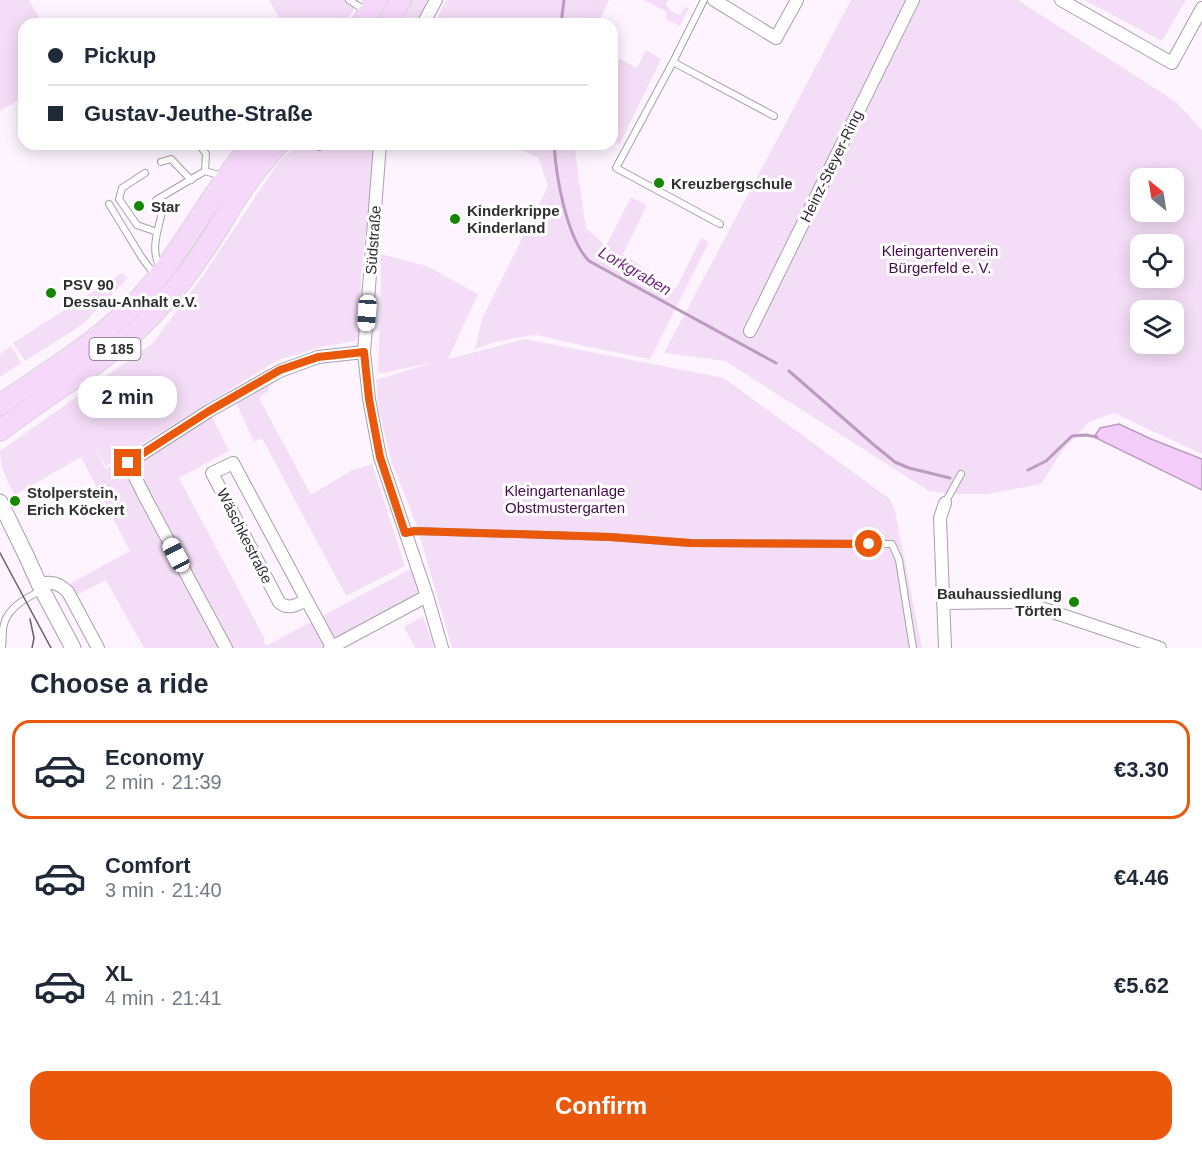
<!DOCTYPE html>
<html lang="en">
<head>
<meta charset="utf-8">
<style>
  :root { --surface:#fff; --page:#f2f2f3; --text:#1f2937; --muted:#747a83; --line:#e0e1e3; --accent:#ea580c }
  body { margin:0; font-family:Arial,sans-serif; background:var(--page); color:var(--text); height:100vh; display:flex; flex-direction:column; font-size:22px; white-space:nowrap }
  * { box-sizing:border-box; margin:0 }
  p { font-size:20px; color:var(--muted) }
  .icon { flex:none; width:33px; height:33px; fill:none; stroke:currentColor; stroke-width:2; stroke-linecap:round; stroke-linejoin:round }
  .map { position:relative; height:648px; overflow:hidden }
  .drawer { display:flex; flex-direction:column; background:var(--surface); flex:1 }
  .drawer>* { flex:none }
  .guide { position:absolute; left:18px; top:18px; width:600px; height:132px; border-radius:18px; box-shadow:0 3px 15px #0003; display:grid; align-content:center; height:132px; padding:0 30px; background:var(--surface) }
  .needle { width:39px; rotate:330deg }
  .tools { position:absolute; left:1130px; top:168px; display:grid; gap:12px }
  .tools a { display:grid; place-items:center; width:54px; height:54px; border-radius:12px; background:var(--surface); box-shadow:0 3px 15px #0003; font-size:30px }
  .end { position:absolute; width:27px; height:27px; margin:-14px; border:8px solid #ea580c; background:#fff; box-shadow:0 0 0 3px #fff }
  .from { border-radius:50% }
  .bubble { position:absolute; height:42px; border-radius:18px; background:var(--surface); box-shadow:0 3px 15px #0003; font-size:20px; font-weight:800; line-height:42px; text-align:center }
  .car { position:absolute; width:18px; height:36px; margin:-18px -9px; border-radius:8px; box-shadow:0 0 4px 2px #0007; background:linear-gradient(#fff 24%,#345 0 40%,#fff 0 76%,#345 0 86%,#fff 0) }
  .guide b { display:flex; align-items:center; gap:21px; height:57px; font-size:22px }
  .guide b+b { border-top:2px solid var(--line) }
  .guide i { width:15px; height:15px; background:var(--text) }
  ul { padding:0; list-style:none }
  li { display:flex; align-items:center; gap:18px; height:99px; margin:0 12px 9px; padding:0 18px; border:3px solid transparent; border-radius:18px }
  li div { flex:1 }
  li b { display:block; font-size:22px }
  li em { font-style:normal; font-weight:800 }
  li.selected { border-color:var(--accent) }
  li>.icon { width:54px; height:54px; stroke-width:1.5 }
  h2 { padding:0 30px; font-size:27px; line-height:72px }
  .button { display:flex; gap:12px; margin-top:auto; padding:12px 30px }
  .button a { flex:1; height:69px; border-radius:18px; background:var(--accent); color:#fff; font-size:24px; font-weight:800; line-height:69px; text-align:center }
  .map>svg:first-child { display:block }
</style>
</head>
<body>
<div class="map">
<svg width="1202" height="648" viewBox="0 0 1202 648">
  <rect width="100%" height="100%" fill="#fdf4ff"/>
  <!-- green -->
  <path fill="#f4def7" fill-rule="evenodd" d="M0,0H29L43,24H24V97L0,111Z
    M269,0H359L350,16L343,24H283Z
    M408,0H431L419,24H394Z
    M446,0H609L598,24H434Z
    M643,0H668L666,4L671,11L680,15L685,7L689,8L680,26L665,19L667,12Z
    M851,0H1018L1176,102L1202,130V454L1114,413L1089,422L1062,451L1041,484L989,494H949L929,491L725,361L664,353ZM1140,178H1173V212H1140ZM1140,244H1173V278H1140ZM1140,310H1173V344H1140Z
    M1084,0H1186L1162,41Z
    M646,50L661,59L620,144L612,141V55L637,68Z
    M298,144H377L361,274V319L359,336L355,341L321,347L278,360L106,466L94,448L106,469L118,462L128,463L209,411L229,451L179,478L265,639L264,642L266,646L416,566L427,596L330,648H144L106,580L75,596L68,585L130,551L81,457L15,495C7,481 0,467 0,451L153,343L202,277L278,163Z
    M506,144H574L586,228L606,246L631,197L647,205L623,254L676,289L701,238L709,242L650,359L589,347L537,335L527,336L495,342L475,349L482,319L548,186L538,157Z
    M380,254L427,266L478,294L448,359L525,339L724,378L890,499L895,511L922,648H452L417,526L392,463L379,412L376,380L435,362L378,374L381,286Z
    M122,273L128,278L85,322L74,330L25,361L13,343Z
    M11,346L21,363L0,377V354Z
    M268,382L269,390L259,398L311,495L352,470L372,464L405,566L346,596L262,438L254,442L236,402Z
    M423,616L434,648H415L404,627Z"/>
  <!-- water -->
  <path fill="#f4ccfa" stroke="#ba9dbe" stroke-width="1.5" d="M1119,424L1151,439L1202,459V490L1094,437L1100,428Z"/>
  <g fill="none" stroke-linecap="round" stroke-linejoin="round">
    <!-- stream -->
    <path stroke="#ba9dbe" stroke-width="3" d="M561,24L564,0
      M554,144C556,176 566,237 589,261L776,363
      M789,371L874,445L895,462L909,468L950,478
      M1028,470L1046,461L1072,436L1086,435L1097,437"/>
    <!-- service casing -->
    <g stroke="#a79fa9" stroke-width="8">
      <path id="service" d="M349,0L366,11
        M704,0L673,62L616,168L720,224
        M673,62L774,116
        M199,144L206,154L205,171
        M318,144L319,147
        M161,162L171,159L191,180
        M145,173L122,188L119,199L137,225L157,232
        M109,204L142,258L155,275
        M160,268C150,249 158,231 162,212L156,200L205,171L222,176
        M945,503L961,474
        M406,533L415,531L610,537L691,543L892,544L899,560L913,648
        M2,648C3,640 2,632 4,624C8,607 28,597 42,590"/>
    </g>
    <!-- minor casing -->
    <g stroke="#a79fa9" stroke-width="14">
      <path id="minor" d="M714,0L776,38L797,0
        M1061,0L1172,63L1202,8
        M423,24L436,0
        M380,144L364,352L369,399L380,457L427,596L442,648
        M750,331L913,0
        M39,584C51,581 59,583 68,592L98,648
        M306,599C297,606 288,610 279,602L212,473L233,463L306,599L332,647
        M943,603L1023,602L1160,648
        M226,648L146,499L128,463L209,411L280,371L318,357L364,352
        M330,648L427,596
        M945,648L940,518L945,503"/>
    </g>
    <!-- tertiary casing -->
    <g stroke="#a79fa9" stroke-width="17">
      <path id="tertiary" d="M0,502L26,555L39,584L73,648"/>
    </g>
    <!-- primary casing -->
    <g stroke="#d6d5d6" stroke-width="22">
      <path id="primary" d="M361,24L377,0
        M386,24L401,0
        M0,405C49,370 101,341 142,296C185,249 211,191 253,144
        M0,431C50,391 108,362 152,315C173,293 192,269 208,244C220,226 230,207 242,190C253,173 266,159 279,144"/>
    </g>
    <!-- service -->
    <use href="#service" stroke="#fff" stroke-width="6"/>
    <!-- minor -->
    <use href="#minor" stroke="#fff" stroke-width="12"/>
    <!-- tertiary -->
    <use href="#tertiary" stroke="#fff" stroke-width="15"/>
    <!-- primary -->
    <use href="#primary" stroke="#f6d8fb" stroke-width="20"/>
    <!-- tram -->
    <path stroke="#656066" stroke-width="1.5" d="M0,553L51,648
      M30,619L34,638L32,648"/>
  </g>
  <g fill="none" stroke-linecap="round" stroke-linejoin="round">
    <!-- route -->
    <path stroke="#ea580c" stroke-width="8" d="M128,463L209,411L280,370L318,357L364,352L369,399L380,457L405,533L415,531L610,537L690,543L869,544"/>
  </g>
  <!-- markers -->
  <g fill="#148601" stroke="#fff" stroke-width="2">
    <circle cx="659" cy="183" r="6"/>
    <circle cx="139" cy="206" r="6"/>
    <circle cx="455" cy="219" r="6"/>
    <circle cx="51" cy="293" r="6"/>
    <circle cx="15" cy="501" r="6"/>
    <circle cx="1074" cy="602" r="6"/>
  </g>
  <g text-anchor="middle" dominant-baseline="central" stroke-width="6" stroke-linejoin="round" paint-order="stroke">
    <!-- shield labels -->
    <rect fill="#fff" stroke="#706d70" stroke-width="1.5" x="89.5" y="338" width="51" height="22" rx="4.5"/>
    <g font-size="14" font-weight="bold" fill="#322f33">
      <text x="115" y="349">B 185</text>
    </g>
    <!-- street labels -->
    <g font-size="15" fill="#322f33" stroke="#fff">
      <text transform="translate(831 166) rotate(-64)">Heinz-Steyer-Ring</text>
      <text transform="translate(373 240) rotate(-86)">Südstraße</text>
      <text transform="translate(245 536) rotate(63)">Wäschkestraße</text>
    </g>
    <!-- poi labels -->
    <g font-size="15" font-weight="bold" fill="#322f33" stroke="#fff" text-anchor="start">
      <text x="671" y="183">Kreuzbergschule</text>
      <text x="151" y="206">Star</text>
      <text x="467" y="210">Kinderkrippe<tspan x="467" dy="17">Kinderland</tspan></text>
      <text x="63" y="284">PSV 90<tspan x="63" dy="17">Dessau-Anhalt e.V.</tspan></text>
      <text x="27" y="492">Stolperstein,<tspan x="27" dy="17">Erich Köckert</tspan></text>
      <text x="1062" y="593" text-anchor="end">Bauhaussiedlung<tspan x="1062" dy="17">Törten</tspan></text>
    </g>
    <!-- park labels -->
    <g font-size="15" fill="#45094e" stroke="#fff">
      <text x="940" y="250">Kleingartenverein<tspan x="940" dy="17">Bürgerfeld e. V.</tspan></text>
      <text x="565" y="490">Kleingartenanlage<tspan x="565" dy="17">Obstmustergarten</tspan></text>
    </g>
    <!-- water labels -->
    <g font-size="16" font-style="italic" fill="#742881" stroke="#fff">
      <text transform="translate(635 271) rotate(30)">Lorkgraben</text>
    </g>
  </g>
</svg>
<div class="tools">
<a><svg class="needle" viewBox="-14 -14 28 28"><path d="M0-13l5 13h-10z" fill="#e53935"/><path d="M0 13l5-13h-10z" fill="#747a83"/></svg></a>
<a><svg class="icon" aria-label="locate" viewBox="0 0 24 24"><circle cx="12" cy="12" r="6"/><path d="M12 2v4M12 18v4M2 12h4M18 12h4"/></svg></a>
<a><svg class="icon" aria-label="layers" viewBox="0 0 24 24"><path d="M12 4l9 5-9 5-9-5zM3 14l9 5 9-5"/></svg></a>
</div>
<i class="end from" style="left:869px;top:544px"></i>
<i class="end" style="left:128px;top:463px"></i>
<div class="bubble" style="left:78px;top:376px;width:99px">2 min</div>
<i class="car" style="left:367px;top:313px;rotate:184deg"></i>
<i class="car" style="left:176px;top:555px;rotate:332deg"></i>
<div class="guide">
<b><i class="from"></i>Pickup</b>
<b><i></i>Gustav-Jeuthe-Straße</b>
</div>
</div>
<section class="drawer">
<h2>Choose a ride</h2>
<ul>
<li class="selected"><svg class="icon" aria-label="car" viewBox="0 0 24 24"><path d="M5 17H2v-5l4-1 3-4h7l3 4 3 1v5h-3M9 17h6M6 11h13"/><circle cx="7" cy="17" r="2"/><circle cx="17" cy="17" r="2"/></svg><div><b>Economy</b><p>2 min · 21:39</p></div><em>€3.30</em></li>
<li><svg class="icon" aria-label="car" viewBox="0 0 24 24"><path d="M5 17H2v-5l4-1 3-4h7l3 4 3 1v5h-3M9 17h6M6 11h13"/><circle cx="7" cy="17" r="2"/><circle cx="17" cy="17" r="2"/></svg><div><b>Comfort</b><p>3 min · 21:40</p></div><em>€4.46</em></li>
<li><svg class="icon" aria-label="car" viewBox="0 0 24 24"><path d="M5 17H2v-5l4-1 3-4h7l3 4 3 1v5h-3M9 17h6M6 11h13"/><circle cx="7" cy="17" r="2"/><circle cx="17" cy="17" r="2"/></svg><div><b>XL</b><p>4 min · 21:41</p></div><em>€5.62</em></li>
</ul>
<div class="button"><a>Confirm</a></div>
</section>
</body>
</html>
